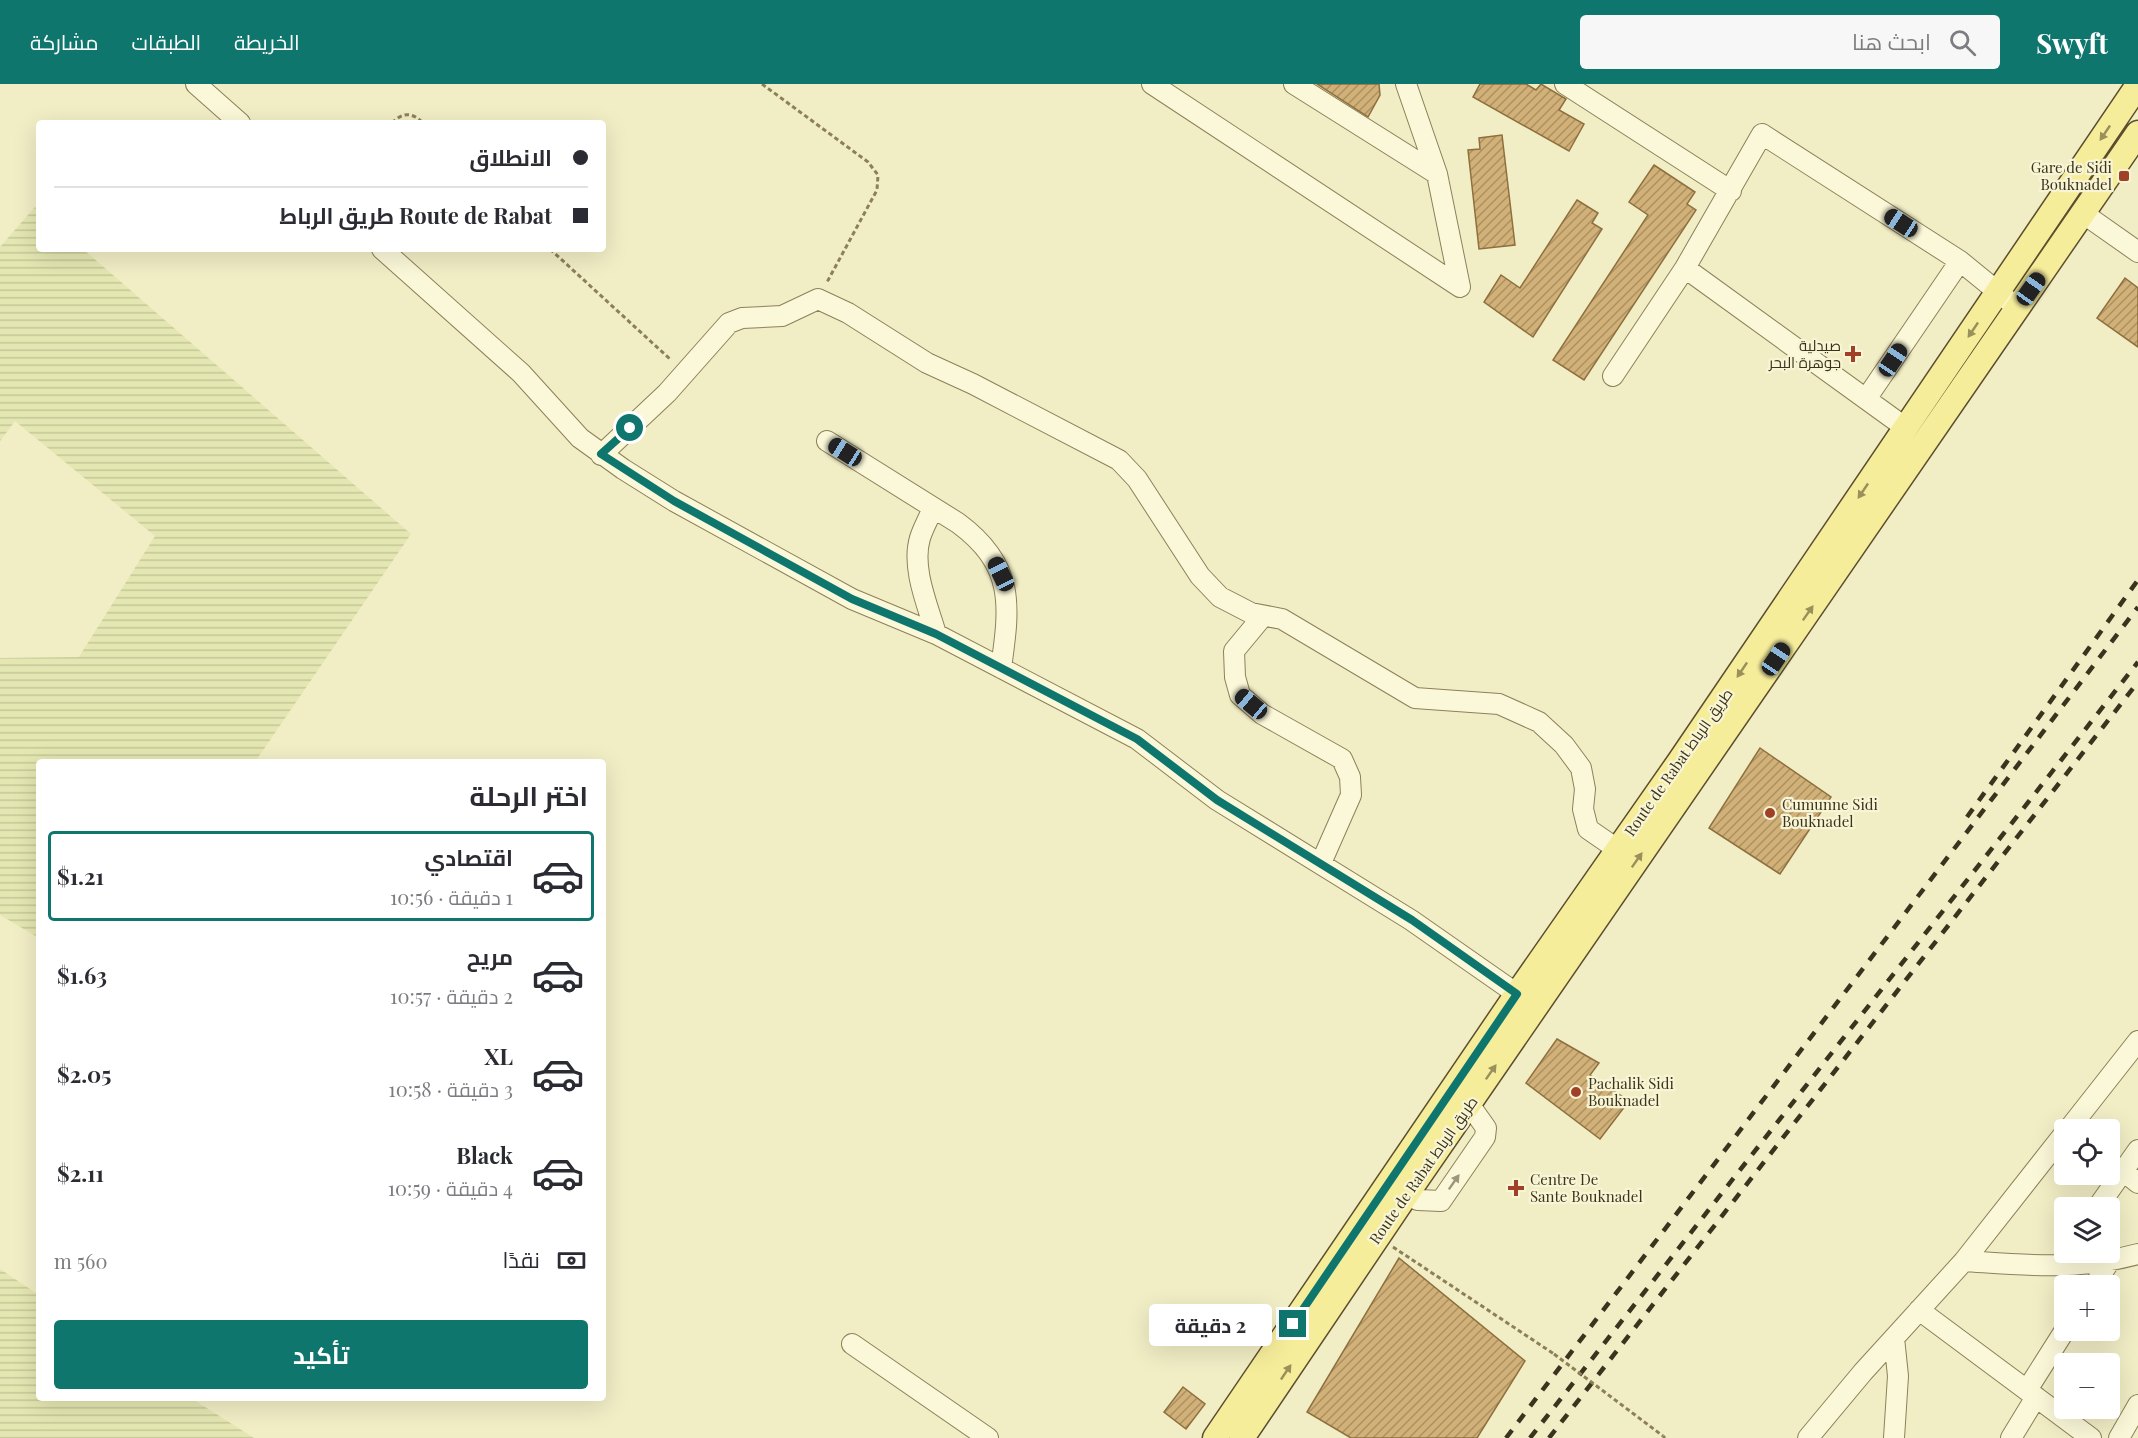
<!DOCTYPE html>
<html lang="ar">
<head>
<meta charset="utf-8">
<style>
  :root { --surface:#fff; --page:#f7f7f7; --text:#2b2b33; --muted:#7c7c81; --line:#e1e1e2; --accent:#0f766e }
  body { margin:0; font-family:"Playfair Display",Cairo,serif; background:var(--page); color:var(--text); direction:rtl; height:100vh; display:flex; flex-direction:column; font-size:22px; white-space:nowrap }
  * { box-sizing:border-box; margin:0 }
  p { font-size:20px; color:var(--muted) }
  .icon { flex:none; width:33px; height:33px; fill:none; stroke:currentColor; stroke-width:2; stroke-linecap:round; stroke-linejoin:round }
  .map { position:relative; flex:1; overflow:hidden; direction:ltr }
  .drawer { position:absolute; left:36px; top:675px; width:570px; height:642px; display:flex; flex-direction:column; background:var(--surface); border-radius:6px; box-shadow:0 6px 24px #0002; direction:rtl }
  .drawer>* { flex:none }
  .top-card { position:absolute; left:36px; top:36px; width:570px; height:132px; border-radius:6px; box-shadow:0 6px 24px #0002; direction:rtl; display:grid; align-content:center; height:132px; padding:0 18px; background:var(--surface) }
  .fabs { position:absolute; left:2054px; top:1035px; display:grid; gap:12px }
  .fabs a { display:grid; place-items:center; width:66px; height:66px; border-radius:6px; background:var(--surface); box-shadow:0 6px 24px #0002; font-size:30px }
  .end { position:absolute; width:27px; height:27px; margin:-14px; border:8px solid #0f766e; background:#fff; box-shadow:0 0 0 3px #fff }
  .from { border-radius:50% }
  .bubble { position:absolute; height:42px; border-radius:6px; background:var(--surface); box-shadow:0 6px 24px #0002; font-size:20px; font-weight:700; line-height:42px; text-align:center; direction:rtl }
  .car { position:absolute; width:18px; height:36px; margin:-18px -9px; border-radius:8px; box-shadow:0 0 4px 2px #0007; background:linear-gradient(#222 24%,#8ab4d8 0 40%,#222 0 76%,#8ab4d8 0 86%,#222 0) }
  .top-card b { display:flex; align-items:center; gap:21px; height:57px; font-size:22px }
  .top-card b+b { border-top:2px solid var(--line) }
  .top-card i { width:15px; height:15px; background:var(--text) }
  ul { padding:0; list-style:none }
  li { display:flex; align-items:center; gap:18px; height:90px; margin:0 12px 9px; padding:0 6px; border:3px solid transparent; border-radius:6px }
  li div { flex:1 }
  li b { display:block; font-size:22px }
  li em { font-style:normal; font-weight:700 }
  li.current { border-color:var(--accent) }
  li>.icon { width:54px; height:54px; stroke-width:1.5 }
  h2 { padding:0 18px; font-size:27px; line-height:72px }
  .pay { display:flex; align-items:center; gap:15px; height:66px; padding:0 18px; font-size:22px }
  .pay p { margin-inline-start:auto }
  .button { display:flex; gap:12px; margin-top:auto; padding:12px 18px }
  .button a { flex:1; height:69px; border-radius:6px; background:var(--accent); color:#fff; font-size:24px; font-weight:700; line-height:69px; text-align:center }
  header { display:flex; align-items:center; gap:36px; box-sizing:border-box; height:84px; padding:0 30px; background:var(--accent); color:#fff }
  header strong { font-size:28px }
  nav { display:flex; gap:33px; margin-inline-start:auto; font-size:21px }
  .search { width:420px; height:54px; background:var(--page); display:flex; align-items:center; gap:15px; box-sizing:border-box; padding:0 21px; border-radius:6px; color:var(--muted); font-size:22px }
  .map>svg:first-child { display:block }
</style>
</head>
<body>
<header>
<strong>Swyft</strong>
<div class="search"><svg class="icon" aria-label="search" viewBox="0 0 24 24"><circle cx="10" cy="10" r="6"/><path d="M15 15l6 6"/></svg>ابحث هنا</div>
<nav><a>الخريطة</a><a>الطبقات</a><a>مشاركة</a></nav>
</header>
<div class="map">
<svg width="2138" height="1354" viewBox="0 0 2138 1354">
  <defs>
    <pattern id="farmland-rules" width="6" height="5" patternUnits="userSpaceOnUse" patternTransform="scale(1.5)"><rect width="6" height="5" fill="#e4e7b1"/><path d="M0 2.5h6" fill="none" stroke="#c4c798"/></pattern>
    <pattern id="building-hatch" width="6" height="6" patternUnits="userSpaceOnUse" patternTransform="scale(1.5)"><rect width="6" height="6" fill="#d1b178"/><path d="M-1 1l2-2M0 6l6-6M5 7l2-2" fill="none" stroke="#ab9162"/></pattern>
  </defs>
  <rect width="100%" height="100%" fill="#f1edc5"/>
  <!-- farmland -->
  <path fill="url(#farmland-rules)" d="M35,123L39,127V165H83L411,450L255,678H39V854L0,831V574L79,573L155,452L15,337L0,357V163Z
    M0,1185L39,1211V1314H191L254,1354H0Z"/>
  <!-- building -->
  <path fill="url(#building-hatch)" stroke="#8e6f3e" stroke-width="1.5" d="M1317,0H1379L1380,11L1368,33Z
    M1480,0H1526L1536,6L1541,0L1566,15L1559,26L1584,40L1569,67L1473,13Z
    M1502,51L1515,161L1479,165L1468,66L1480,65L1479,54Z
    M1654,81L1695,108L1687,120L1696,126L1584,296L1553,276L1648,131L1629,118Z
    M1577,116L1598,129L1592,139L1602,145L1533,253L1484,218L1501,191L1520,204Z
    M2125,194L2138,204V263L2097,234Z
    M1760,664L1831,713L1780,790L1709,744Z
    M1557,955L1599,979L1590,991L1629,1017L1600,1055L1526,999Z
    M1399,1174L1525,1277L1477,1354H1351L1307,1328Z
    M1227,1230L1249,1245L1239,1259L1217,1245Z
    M1183,1303L1205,1320L1186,1345L1164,1328Z"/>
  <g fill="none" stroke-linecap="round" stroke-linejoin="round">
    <!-- minor casing -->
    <g stroke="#8d8059" stroke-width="22">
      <path id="minor" d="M196,0L240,39
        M1152,0L1460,203
        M1294,0L1437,90
        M1406,0L1437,90L1460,203
        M1565,0L1731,107
        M2084,130L2138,168
        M382,165L521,289L580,354L623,385L674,417L852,515L936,550L1137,655L1217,716L1411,836L1517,910
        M1685,184L1906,344
        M1613,292L1685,184L1762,50L1960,177L2009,217
        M1866,315L1960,177
        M827,357L958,439C1015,481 1010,521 1001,584
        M601,371L667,309L729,239L742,234L782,232L818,215L848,229L927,279L973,300L1119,376L1137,395L1200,492L1220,513L1251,529L1282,535L1415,614L1499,620L1539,638L1564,661L1581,684L1585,705L1583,725L1588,745L1617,765
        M933,424C929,434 923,444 920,454C911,484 928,522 936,550
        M1263,532L1234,567L1235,593L1240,611L1262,630L1342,675L1350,693L1351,711L1321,779
        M2068,1046L2138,957
        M2122,1086L2138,1099
        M1406,1111L1418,1116L1441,1117L1485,1053L1486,1044L1469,1020
        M2097,1124L2138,1066
        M1964,1177L2064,1050
        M2094,1202L2109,1178
        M1919,1226L2091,1354
        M1894,1254L1898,1292L1894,1354
        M852,1260L988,1354
        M2027,1306L2065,1246
        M1808,1354L1863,1288L1964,1177C2026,1181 2076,1187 2138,1170
        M2011,1354L2036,1313
        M2119,1354L2138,1321"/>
    </g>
    <!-- major casing -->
    <g stroke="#5b4d2e" stroke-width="27">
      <path id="major" d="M1215,1354L1517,910L1679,678L2138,1
        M1242,1354L1406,1111L2138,49"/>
    </g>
    <!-- path -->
    <path stroke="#8d8059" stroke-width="3" stroke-dasharray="4.5 3" stroke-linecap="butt" d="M762,0L868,78L878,91L877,106L826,200
      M392,39C403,28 412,28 423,39
      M550,165L671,276
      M1393,1163L1554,1270
      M1663,1352L1665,1354"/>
    <!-- minor -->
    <use href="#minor" stroke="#fbf8d9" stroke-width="20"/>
    <!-- major -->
    <use href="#major" stroke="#f6ed9b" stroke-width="24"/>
    <!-- rail -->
    <path stroke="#3c331e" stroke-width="4.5" stroke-dasharray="10 10" stroke-linecap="butt" d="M1967,733L2138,496
      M1506,1354L2138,523
      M1530,1354L2138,578
      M1549,1354L2138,598"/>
    <!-- path-bridge -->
    <path stroke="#8d8059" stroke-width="3" stroke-dasharray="4.5 3" stroke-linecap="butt" d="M1554,1270L1663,1352"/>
  </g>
  <!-- one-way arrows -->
  <defs><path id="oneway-solid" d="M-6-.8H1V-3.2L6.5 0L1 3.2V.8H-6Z" transform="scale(1.5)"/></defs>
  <g fill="#99905c">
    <use href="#oneway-solid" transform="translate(2105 49) rotate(124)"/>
    <use href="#oneway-solid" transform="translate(1973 246) rotate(124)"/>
    <use href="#oneway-solid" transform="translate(1863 407) rotate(124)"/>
    <use href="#oneway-solid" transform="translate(1808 529) rotate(-55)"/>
    <use href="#oneway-solid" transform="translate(1742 586) rotate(124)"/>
    <use href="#oneway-solid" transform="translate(1637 776) rotate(-55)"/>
    <use href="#oneway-solid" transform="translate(1491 988) rotate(-55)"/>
    <use href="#oneway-solid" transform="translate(1286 1288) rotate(-56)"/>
  </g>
  <use fill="#9c967c" href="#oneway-solid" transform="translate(1454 1098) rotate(-55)"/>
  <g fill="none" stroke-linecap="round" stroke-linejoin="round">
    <!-- route -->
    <path stroke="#0f766e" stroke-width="8" d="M630,344L601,370L674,417L852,515L936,550L1137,655L1217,716L1412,836L1517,910L1293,1240"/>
  </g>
  <!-- markers -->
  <g fill="#a04026" stroke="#f8f5d5" stroke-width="2">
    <rect x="2118" y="86" width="12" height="12" rx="3"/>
    <path d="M1850 261h6v6h6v6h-6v6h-6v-6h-6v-6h6z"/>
    <circle cx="1770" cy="729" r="6"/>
    <circle cx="1576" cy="1008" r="6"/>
    <path d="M1513 1095h6v6h6v6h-6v6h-6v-6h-6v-6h6z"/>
  </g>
  <g text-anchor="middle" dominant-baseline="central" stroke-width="4.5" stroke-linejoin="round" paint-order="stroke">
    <!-- poi labels -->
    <g font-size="15" fill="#3c331e" stroke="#f8f5d5" text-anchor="start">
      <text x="2112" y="83" text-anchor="end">Gare de Sidi<tspan x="2112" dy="17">Bouknadel</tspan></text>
      <text x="1841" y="261" text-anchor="end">صيدلية<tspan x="1841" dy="17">جوهرة البحر</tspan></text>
      <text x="1782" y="720">Cumunne Sidi<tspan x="1782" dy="17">Bouknadel</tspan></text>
      <text x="1588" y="999">Pachalik Sidi<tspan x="1588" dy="17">Bouknadel</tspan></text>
      <text x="1530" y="1095">Centre De<tspan x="1530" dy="17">Sante Bouknadel</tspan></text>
    </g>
    <!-- street labels -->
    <g font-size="15" fill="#3c331e" stroke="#f8f5d5">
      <text transform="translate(1678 678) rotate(-55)">Route de Rabat طريق الرباط</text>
      <text transform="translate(1423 1086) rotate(-55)">Route de Rabat طريق الرباط</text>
    </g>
  </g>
</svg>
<div class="fabs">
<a><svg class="icon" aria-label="locate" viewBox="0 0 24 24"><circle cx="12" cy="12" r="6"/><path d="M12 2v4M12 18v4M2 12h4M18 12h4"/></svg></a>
<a><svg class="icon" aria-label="layers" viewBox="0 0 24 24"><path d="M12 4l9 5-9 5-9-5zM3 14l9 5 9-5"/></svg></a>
<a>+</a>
<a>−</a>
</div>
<i class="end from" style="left:630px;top:344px"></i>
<i class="end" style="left:1293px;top:1240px"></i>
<div class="bubble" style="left:1149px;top:1220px;width:123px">2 دقيقة</div>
<i class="car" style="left:1901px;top:139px;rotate:303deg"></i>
<i class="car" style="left:2031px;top:205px;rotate:35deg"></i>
<i class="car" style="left:1893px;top:276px;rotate:34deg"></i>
<i class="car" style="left:845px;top:368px;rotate:302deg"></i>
<i class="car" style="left:1001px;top:490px;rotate:334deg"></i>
<i class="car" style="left:1776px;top:575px;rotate:34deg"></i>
<i class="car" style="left:1251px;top:620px;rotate:310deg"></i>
<div class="top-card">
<b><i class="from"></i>الانطلاق</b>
<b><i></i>Route de Rabat طريق الرباط</b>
</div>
<section class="drawer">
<h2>اختر الرحلة</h2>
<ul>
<li class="current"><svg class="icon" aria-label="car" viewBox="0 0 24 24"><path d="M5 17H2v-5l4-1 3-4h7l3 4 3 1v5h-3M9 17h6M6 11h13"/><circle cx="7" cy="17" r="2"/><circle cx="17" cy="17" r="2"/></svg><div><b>اقتصادي</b><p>1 دقيقة · 10:56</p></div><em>$1.21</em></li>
<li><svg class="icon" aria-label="car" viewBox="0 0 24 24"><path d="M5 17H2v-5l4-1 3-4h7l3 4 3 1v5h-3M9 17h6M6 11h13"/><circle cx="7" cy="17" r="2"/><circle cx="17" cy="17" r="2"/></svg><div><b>مريح</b><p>2 دقيقة · 10:57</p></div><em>$1.63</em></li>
<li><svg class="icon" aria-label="car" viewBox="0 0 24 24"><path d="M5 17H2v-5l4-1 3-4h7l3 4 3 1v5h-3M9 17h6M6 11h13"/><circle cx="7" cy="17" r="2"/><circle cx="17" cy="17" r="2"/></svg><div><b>XL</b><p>3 دقيقة · 10:58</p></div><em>$2.05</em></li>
<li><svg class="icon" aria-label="car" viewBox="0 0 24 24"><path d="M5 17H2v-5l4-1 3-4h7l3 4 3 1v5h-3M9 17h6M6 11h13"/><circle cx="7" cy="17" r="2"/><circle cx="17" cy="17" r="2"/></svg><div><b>Black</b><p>4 دقيقة · 10:59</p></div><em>$2.11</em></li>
</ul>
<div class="pay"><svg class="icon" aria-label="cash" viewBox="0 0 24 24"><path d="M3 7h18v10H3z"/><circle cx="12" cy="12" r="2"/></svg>نقدًا<p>560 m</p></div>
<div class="button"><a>تأكيد</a></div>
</section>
</div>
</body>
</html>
